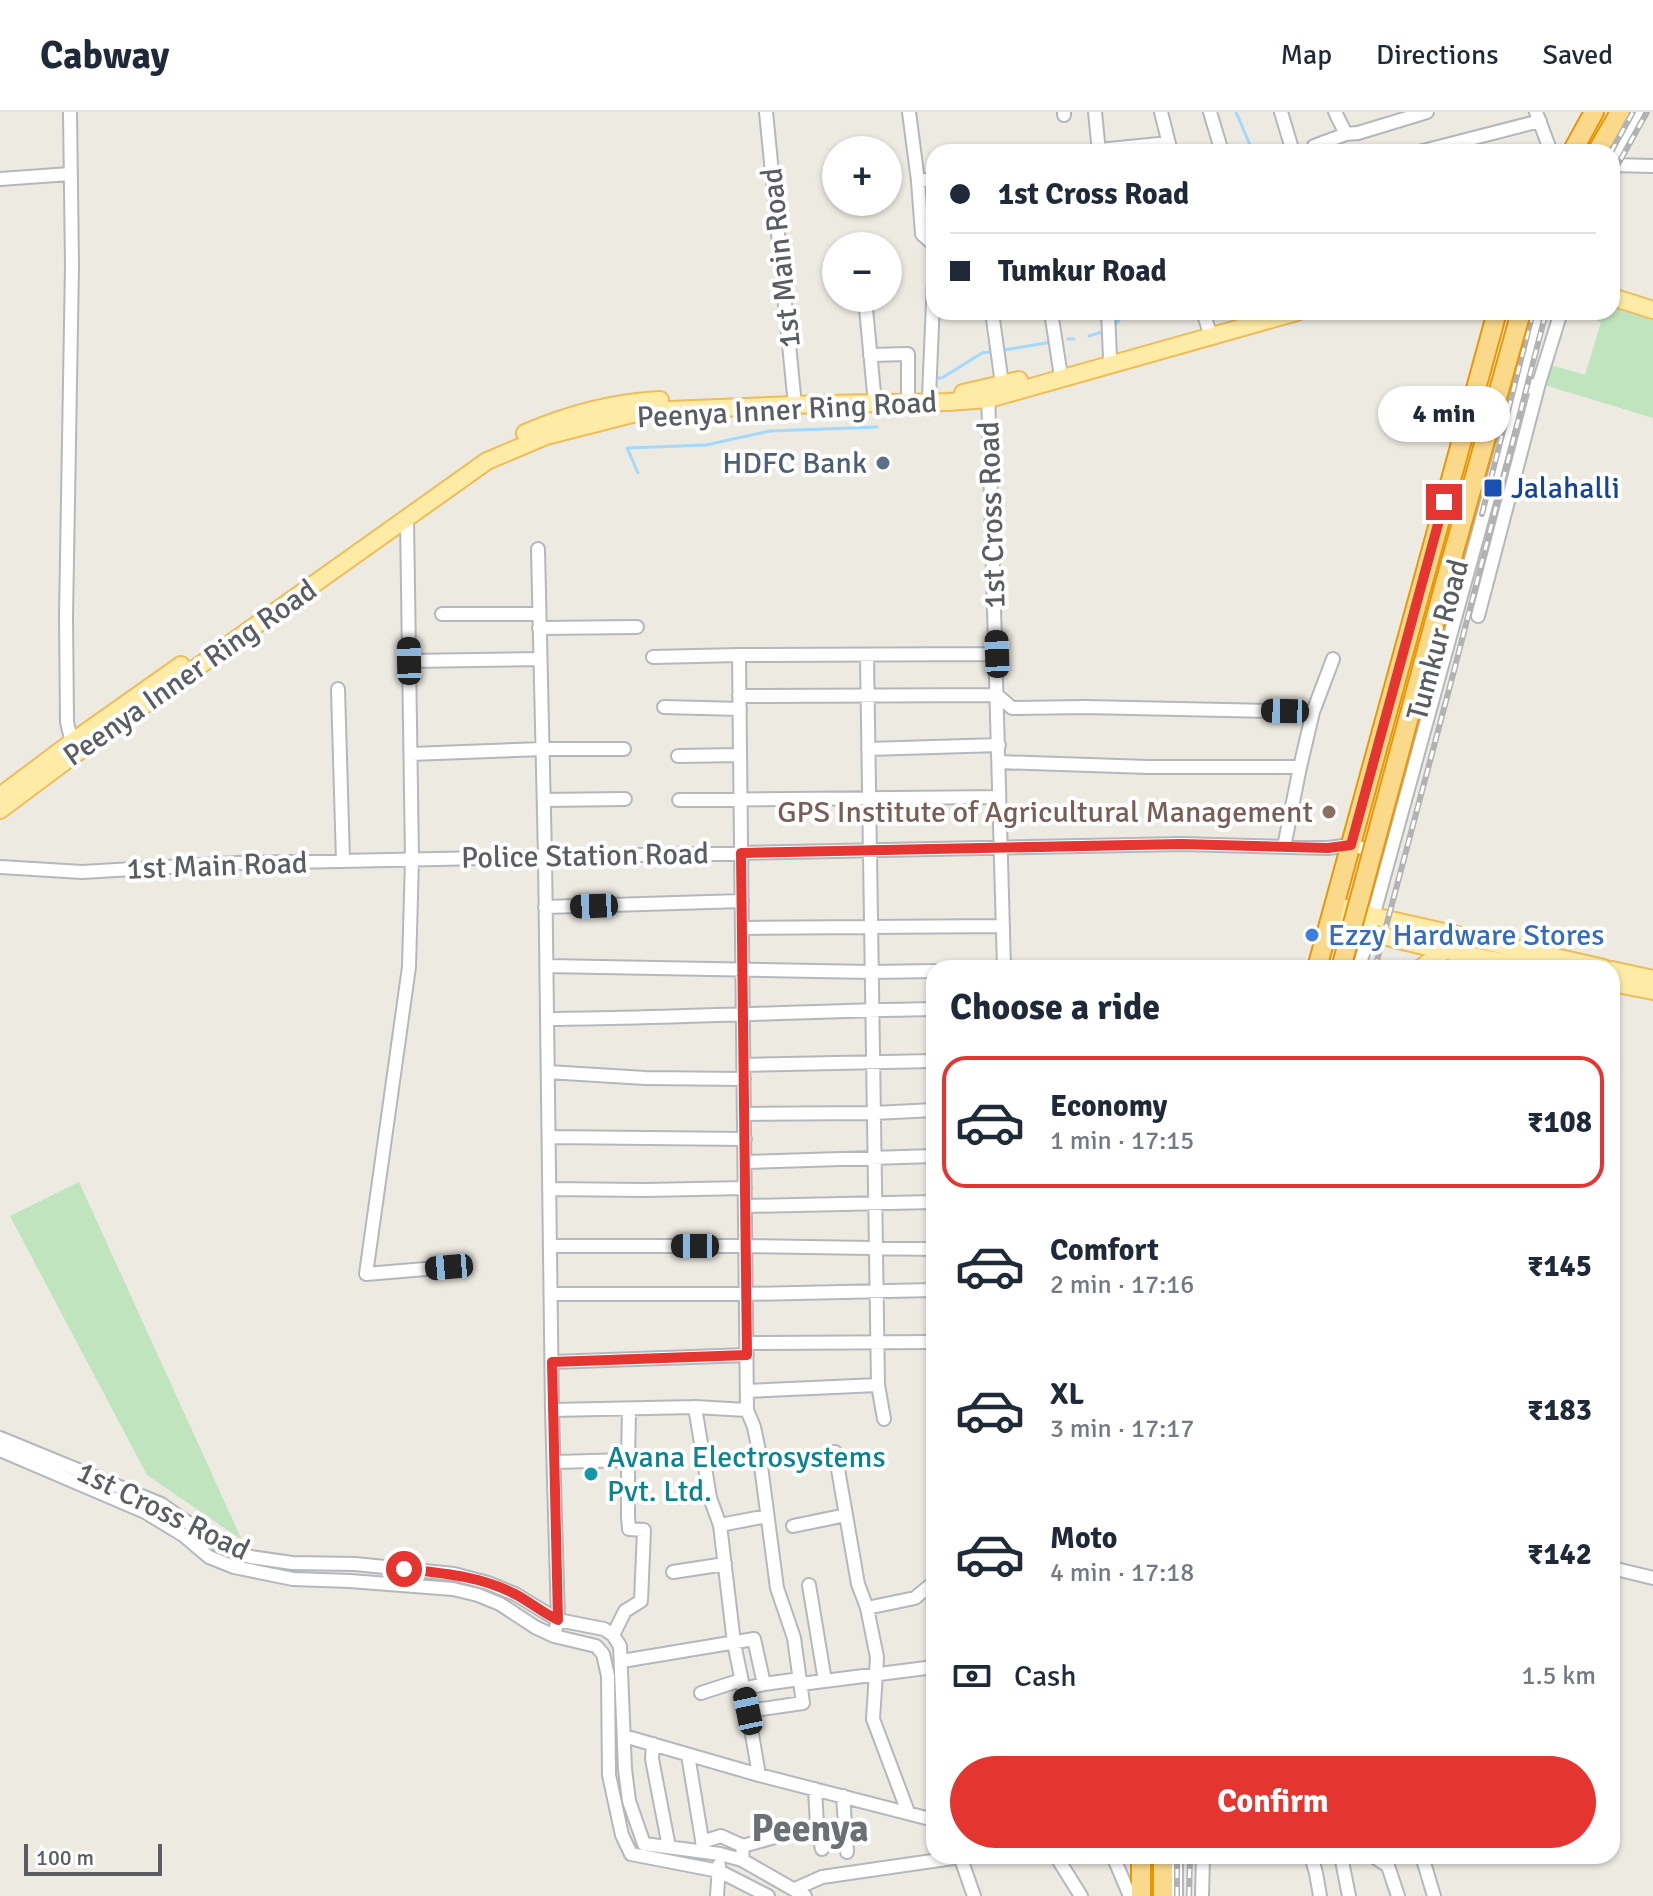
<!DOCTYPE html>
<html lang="en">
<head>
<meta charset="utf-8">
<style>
  :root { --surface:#fff; --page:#f6f6f7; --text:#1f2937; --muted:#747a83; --line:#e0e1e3; --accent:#e53530 }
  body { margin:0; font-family:Signika,sans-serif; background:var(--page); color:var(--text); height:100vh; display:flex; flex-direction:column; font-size:30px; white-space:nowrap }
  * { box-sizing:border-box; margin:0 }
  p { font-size:26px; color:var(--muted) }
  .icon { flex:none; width:44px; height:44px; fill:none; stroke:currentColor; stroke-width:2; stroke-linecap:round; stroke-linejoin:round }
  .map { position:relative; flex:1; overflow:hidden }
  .sheet { position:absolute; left:926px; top:848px; width:694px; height:904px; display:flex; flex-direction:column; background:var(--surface); border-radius:24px; box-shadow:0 2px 6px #0004 }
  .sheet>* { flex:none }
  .guide { position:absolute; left:926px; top:32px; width:694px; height:176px; border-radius:24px; box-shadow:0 2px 6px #0004; display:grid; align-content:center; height:176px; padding:0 24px; background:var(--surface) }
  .fabs { position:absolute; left:822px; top:24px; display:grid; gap:16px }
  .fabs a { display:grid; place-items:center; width:80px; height:80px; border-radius:50%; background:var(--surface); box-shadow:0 2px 6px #0004; font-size:40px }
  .scale { position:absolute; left:24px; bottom:20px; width:138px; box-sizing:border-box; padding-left:8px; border:4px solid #5a5e62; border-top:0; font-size:22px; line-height:28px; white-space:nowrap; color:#5a5e62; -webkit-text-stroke:6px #fff; paint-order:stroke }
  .end { position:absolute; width:36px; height:36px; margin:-18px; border:10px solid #e53530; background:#fff; box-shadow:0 0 0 4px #fff }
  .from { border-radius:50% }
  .bubble { position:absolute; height:56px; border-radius:28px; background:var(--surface); box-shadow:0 2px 6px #0004; font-size:26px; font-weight:700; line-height:56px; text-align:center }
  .car { position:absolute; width:24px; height:48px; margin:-24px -12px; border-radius:10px; box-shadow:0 0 6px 2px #0007; background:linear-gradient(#222 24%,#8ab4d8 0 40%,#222 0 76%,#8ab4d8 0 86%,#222 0) }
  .guide b { display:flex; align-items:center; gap:28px; height:76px; font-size:30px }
  .guide b+b { border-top:2px solid var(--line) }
  .guide i { width:20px; height:20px; background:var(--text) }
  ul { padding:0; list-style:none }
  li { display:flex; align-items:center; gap:24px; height:132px; margin:0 16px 12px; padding:0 8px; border:4px solid transparent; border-radius:24px }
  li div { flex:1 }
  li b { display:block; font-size:30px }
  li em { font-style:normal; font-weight:700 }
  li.active { border-color:var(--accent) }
  li>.icon { width:72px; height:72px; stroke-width:1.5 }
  h2 { padding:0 24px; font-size:36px; line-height:96px }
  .pay { display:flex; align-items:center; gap:20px; height:88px; padding:0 24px; font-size:30px }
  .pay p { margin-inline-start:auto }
  .cta { display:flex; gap:16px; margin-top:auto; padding:16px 24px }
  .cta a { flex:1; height:92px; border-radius:48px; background:var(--accent); color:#fff; font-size:32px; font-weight:700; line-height:92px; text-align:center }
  header { display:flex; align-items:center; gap:48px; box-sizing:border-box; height:112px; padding:0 40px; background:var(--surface); border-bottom:2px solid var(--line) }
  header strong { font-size:38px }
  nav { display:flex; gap:44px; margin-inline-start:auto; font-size:28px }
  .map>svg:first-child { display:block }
</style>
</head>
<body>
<header>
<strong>Cabway</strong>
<nav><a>Map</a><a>Directions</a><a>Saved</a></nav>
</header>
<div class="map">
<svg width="1653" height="1784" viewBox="0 0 1653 1784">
  <rect width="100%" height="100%" fill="#edeae2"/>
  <!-- green -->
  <path fill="#c0e4be" d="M1612,193L1653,206V306L1538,271L1544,251L1585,263L1601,210L1568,200H1612Z
    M79,1070L242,1428L147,1363L10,1104Z"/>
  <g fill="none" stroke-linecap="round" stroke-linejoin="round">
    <!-- stream -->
    <path stroke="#a2d9fd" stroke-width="3" d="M1236,0L1253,40
      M1114,214L1126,200
      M1089,224L1105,219
      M1068,227H1074
      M1004,238L1052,230
      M935,266H942L982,241L990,240
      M638,361L627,336L706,333L770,319L877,315"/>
    <!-- minor casing -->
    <g stroke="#b4b8bc" stroke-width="16">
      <path id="minor" d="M70,0L72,153L66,505L67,610L73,636
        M766,0L795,293
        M909,0L918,69
        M1064,0V3
        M1095,0L1099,40
        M1161,0L1171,40
        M1210,0L1222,40
        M1281,0L1293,40
        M1335,0L1346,22
        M1536,0L1551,40
        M1099,38L1169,31
        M1316,40L1314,34L1346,22L1358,21L1427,0
        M1419,40L1540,9
        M1612,47L1637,0
        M1612,53L1653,54
        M0,67L70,62
        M934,67L918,69L922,122L934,133
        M865,186L874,281
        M992,200L1002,272
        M1051,200L1060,258
        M1108,200L1110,246
        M1203,200L1209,218
        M870,243L908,242V283
        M1517,274L1526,276L1539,271L1561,200
        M988,279L1004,856
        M929,284L934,167
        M407,407L412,747L409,855L366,1162L449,1155
        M538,437L545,745L552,1298L558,1508L554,1524
        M442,502H539
        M1478,504L1539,271
        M539,516L637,515
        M739,543L747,1298L754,1315L759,1339L777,1476L794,1526L803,1591L748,1599L759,1663
        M867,544L878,1273L884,1307
        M653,545L739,543L997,542
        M409,549L540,547
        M338,577L343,749
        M739,584L997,583L1012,596L1085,595L1313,600L1300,655L1284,735
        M664,595L740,597
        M1313,600L1333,547
        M868,637L999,633
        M411,642L543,637H624
        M678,644L740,643
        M999,650L1148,655H1300
        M544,688L625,687
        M679,688L999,685
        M0,755L82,760L236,751L1181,732L1328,736L1351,733L1377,740
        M545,795L742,789
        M743,816L1003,814
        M547,854L871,860L934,859
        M1359,856L1539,200
        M548,907C678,906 805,899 934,897
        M744,953L934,949
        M548,960L645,966L744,967
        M744,1002L874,1001L934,998
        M549,1025L745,1027
        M745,1050L934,1044
        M550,1077L645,1078L745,1076
        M746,1094L934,1090
        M550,1134H746L934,1137
        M551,1182H746L934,1178
        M747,1231L934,1230
        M552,1250L747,1243
        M747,1279L878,1273
        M695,1295L710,1386L720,1413L734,1531L748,1599
        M552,1298L695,1295L747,1298
        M0,1326L161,1392L226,1437L251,1445L292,1451L355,1452L454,1462L488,1471L515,1482L558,1508L604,1517L613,1523L620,1534L625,1657L629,1689L644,1732L720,1742L742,1748L805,1784
        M0,1338L145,1400L183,1423L209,1445L234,1455L293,1467L350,1469L453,1477L478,1483L500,1492L535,1515L554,1524L596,1534L603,1542L608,1564L609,1663L622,1723L631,1742L719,1759L768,1784
        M835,1340L858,1472L867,1496L915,1486L934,1470
        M628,1348L629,1297
        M555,1350L628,1348V1405L629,1417L644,1418L641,1489L625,1499L613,1523
        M720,1413L767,1404
        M793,1414L846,1403
        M1612,1456L1653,1466
        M673,1460L725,1452
        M809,1473L825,1569
        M867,1496L877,1545L873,1607L908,1700
        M622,1549L754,1527L764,1572L743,1577
        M764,1572L800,1567
        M801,1572L934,1555
        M701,1581L741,1568
        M624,1624L759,1663L934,1708
        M653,1632L652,1647L669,1735
        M688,1643L704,1740
        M843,1684L847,1740
        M817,1713L822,1737
        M702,1730L721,1724L743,1734
        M960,1744L974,1784
        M1056,1744L1081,1784
        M1113,1744L1130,1784
        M1311,1744L1316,1761L1320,1784
        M1341,1744L1349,1784
        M1373,1744L1388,1754L1398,1784
        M1422,1744L1434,1784
        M742,1748L743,1734L817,1713L815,1677
        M795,1777L822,1765L960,1745
        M717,1784L719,1753
        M1176,1784V1744
        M1202,1784L1203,1744"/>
    </g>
    <!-- major casing -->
    <g stroke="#eebd5a" stroke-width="20">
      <path id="major" d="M1612,185L1653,198
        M963,281L1019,268
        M525,321C567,303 615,290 660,288
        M0,684L72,630L181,553
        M0,698L71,645L487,349L546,324L644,299L820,292L948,290L989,287L1297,200
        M1335,793L1373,804L1604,856
        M1330,808C1397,831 1466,843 1535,856
        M1421,856L1445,838L1446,834
        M1612,858L1653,867
        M1612,871L1653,879"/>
    </g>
    <!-- highway casing -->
    <g stroke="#e99705" stroke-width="22">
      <path id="highway" d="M1572,40L1594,0
        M1597,40L1620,0
        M1317,856L1497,200
        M1141,1744V1784
        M1163,1784V1744"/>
    </g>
    <!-- minor -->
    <use href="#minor" stroke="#fff" stroke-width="12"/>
    <!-- major -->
    <use href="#major" stroke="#fdeba6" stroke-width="16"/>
    <!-- highway -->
    <use href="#highway" stroke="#fad98b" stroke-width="18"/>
    <!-- rail casing -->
    <g stroke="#b1b2b2" stroke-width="6">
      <path id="rail" d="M1611,40L1633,0
        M1612,63L1647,0
        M1482,402L1533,200
        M1375,856L1455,555L1546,200
        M1177,1784V1744
        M1189,1784L1190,1744"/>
    </g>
    <!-- rail -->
    <use href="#rail" stroke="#fff" stroke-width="3" stroke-dasharray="9" stroke-linecap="butt"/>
    <!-- highway-bridge casing -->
    <g stroke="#e99705" stroke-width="22" stroke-linecap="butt">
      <path id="highway-bridge" d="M1341,856L1449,457L1521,200"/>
    </g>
    <!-- highway-bridge -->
    <use href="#highway-bridge" stroke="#fad98b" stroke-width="18"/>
  </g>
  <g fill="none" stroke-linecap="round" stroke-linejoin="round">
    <!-- route -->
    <path stroke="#e53530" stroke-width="10" d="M404,1457C442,1461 480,1464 515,1482C530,1490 543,1501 558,1508L552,1250L747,1243L741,741L1181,732L1328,736L1351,733L1444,390"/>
  </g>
  <!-- markers -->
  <circle fill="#5c6f8a" stroke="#fff" stroke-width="3" cx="883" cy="351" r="8"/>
  <rect fill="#1a4fb4" stroke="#fff" stroke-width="3" x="1483" y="366" width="20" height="20" rx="4"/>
  <circle fill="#8d6e63" stroke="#fff" stroke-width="3" cx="1329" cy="700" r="8"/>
  <circle fill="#3f7fe0" stroke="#fff" stroke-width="3" cx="1312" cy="823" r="8"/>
  <circle fill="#0f9aa8" stroke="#fff" stroke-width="3" cx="591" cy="1362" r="8"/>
  <g text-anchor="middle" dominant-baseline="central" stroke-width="8" stroke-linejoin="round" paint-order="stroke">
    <!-- street labels -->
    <g font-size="30" fill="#5a5e62" stroke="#fff">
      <text transform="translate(781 146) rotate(-96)">1st Main Road</text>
      <text transform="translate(787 298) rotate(-3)">Peenya Inner Ring Road</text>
      <text transform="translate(992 403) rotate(-92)">1st Cross Road</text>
      <text transform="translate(1438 528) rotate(-75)">Tumkur Road</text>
      <text transform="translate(190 561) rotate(-35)">Peenya Inner Ring Road</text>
      <text transform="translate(585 744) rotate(-1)">Police Station Road</text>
      <text transform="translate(217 754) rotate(-2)">1st Main Road</text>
      <text transform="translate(163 1399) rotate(26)">1st Cross Road</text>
    </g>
    <!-- service labels -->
    <g font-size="30" fill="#4e5e75" stroke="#fff" text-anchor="end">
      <text x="867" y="351">HDFC Bank</text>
    </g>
    <!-- transit labels -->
    <g font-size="30" fill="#164399" stroke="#fff" text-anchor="start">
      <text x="1511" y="376">Jalahalli</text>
    </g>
    <!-- education labels -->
    <g font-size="30" fill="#785e54" stroke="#fff" text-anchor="end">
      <text x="1313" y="700">GPS Institute of Agricultural Management</text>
    </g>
    <!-- shop labels -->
    <g font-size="30" fill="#366cbe" stroke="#fff" text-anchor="start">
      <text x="1328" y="823">Ezzy Hardware Stores</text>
    </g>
    <!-- culture labels -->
    <g font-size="30" fill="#0d838f" stroke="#fff" text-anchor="start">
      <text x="607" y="1345">Avana Electrosystems<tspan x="607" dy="34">Pvt. Ltd.</tspan></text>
    </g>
    <!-- district labels -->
    <g font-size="38" font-weight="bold" fill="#6b7074" stroke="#fff">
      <text x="810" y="1716">Peenya</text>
    </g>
  </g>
</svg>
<div class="fabs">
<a>+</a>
<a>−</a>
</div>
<div class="scale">100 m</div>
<i class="end from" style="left:404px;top:1457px"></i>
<i class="end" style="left:1444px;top:390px"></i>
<div class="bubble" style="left:1378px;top:274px;width:132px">4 min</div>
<i class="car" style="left:997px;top:542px;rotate:358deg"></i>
<i class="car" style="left:409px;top:549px;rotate:359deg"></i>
<i class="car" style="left:1285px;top:599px;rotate:271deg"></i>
<i class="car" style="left:594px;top:794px;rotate:268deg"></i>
<i class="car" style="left:695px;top:1134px;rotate:270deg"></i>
<i class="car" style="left:449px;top:1155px;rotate:265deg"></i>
<i class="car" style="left:748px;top:1599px;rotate:348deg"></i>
<div class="guide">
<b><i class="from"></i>1st Cross Road</b>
<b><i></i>Tumkur Road</b>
</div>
<section class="sheet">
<h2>Choose a ride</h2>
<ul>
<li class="active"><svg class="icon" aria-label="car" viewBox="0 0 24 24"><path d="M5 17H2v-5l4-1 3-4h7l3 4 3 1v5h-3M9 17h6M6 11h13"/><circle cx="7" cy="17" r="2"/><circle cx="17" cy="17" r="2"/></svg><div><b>Economy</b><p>1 min · 17:15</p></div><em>₹108</em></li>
<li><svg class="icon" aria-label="car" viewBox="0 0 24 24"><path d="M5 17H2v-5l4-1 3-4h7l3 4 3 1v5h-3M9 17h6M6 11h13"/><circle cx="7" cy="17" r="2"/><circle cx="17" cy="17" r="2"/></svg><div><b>Comfort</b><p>2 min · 17:16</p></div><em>₹145</em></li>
<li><svg class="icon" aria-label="car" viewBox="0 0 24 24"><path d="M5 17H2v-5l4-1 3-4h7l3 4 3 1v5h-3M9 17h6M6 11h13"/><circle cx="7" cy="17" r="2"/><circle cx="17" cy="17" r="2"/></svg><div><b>XL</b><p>3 min · 17:17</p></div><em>₹183</em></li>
<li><svg class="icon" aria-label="car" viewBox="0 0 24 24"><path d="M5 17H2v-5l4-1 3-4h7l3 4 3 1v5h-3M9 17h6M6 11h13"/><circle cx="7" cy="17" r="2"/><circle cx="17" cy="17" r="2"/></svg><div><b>Moto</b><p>4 min · 17:18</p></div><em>₹142</em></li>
</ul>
<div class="pay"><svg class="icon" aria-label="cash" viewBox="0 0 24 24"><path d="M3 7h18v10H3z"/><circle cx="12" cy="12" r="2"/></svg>Cash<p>1.5 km</p></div>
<div class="cta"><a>Confirm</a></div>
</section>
</div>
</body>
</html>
